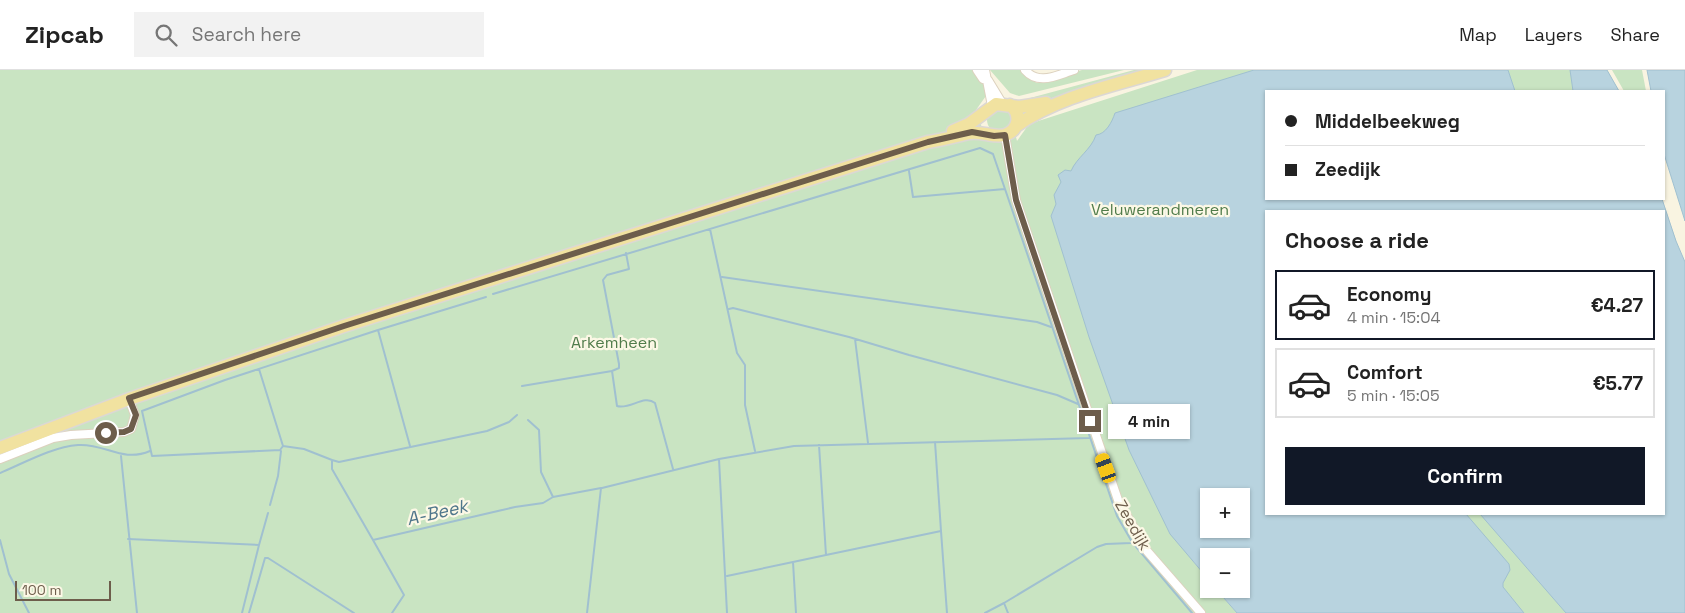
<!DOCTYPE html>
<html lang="en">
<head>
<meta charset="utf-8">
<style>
  :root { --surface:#fff; --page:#f2f2f2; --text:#222; --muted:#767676; --line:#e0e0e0; --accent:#111827 }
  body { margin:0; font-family:"Space Grotesk",sans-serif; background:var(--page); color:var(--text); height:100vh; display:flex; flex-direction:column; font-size:19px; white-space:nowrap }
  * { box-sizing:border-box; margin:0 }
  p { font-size:16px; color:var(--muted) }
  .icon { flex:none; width:28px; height:28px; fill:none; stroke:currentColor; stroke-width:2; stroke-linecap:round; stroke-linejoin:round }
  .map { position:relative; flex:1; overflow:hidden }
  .details { position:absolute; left:1265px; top:140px; width:400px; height:305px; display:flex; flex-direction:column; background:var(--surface); border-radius:0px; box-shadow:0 1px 4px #0004 }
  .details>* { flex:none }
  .top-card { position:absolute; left:1265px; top:20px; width:400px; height:110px; border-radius:0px; box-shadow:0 1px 4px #0004; display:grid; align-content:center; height:110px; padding:0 20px; background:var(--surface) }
  .fabs { position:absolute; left:1200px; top:418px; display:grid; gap:10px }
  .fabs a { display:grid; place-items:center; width:50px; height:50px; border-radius:0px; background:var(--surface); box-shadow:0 1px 4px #0004; font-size:25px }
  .scale { position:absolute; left:15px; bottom:12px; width:96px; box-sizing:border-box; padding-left:5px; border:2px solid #6d5d4b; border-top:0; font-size:14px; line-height:18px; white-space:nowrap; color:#6d5d4b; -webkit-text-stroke:4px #fcf8e6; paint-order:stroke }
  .end { position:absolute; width:22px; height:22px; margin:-11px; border:6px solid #6d5d4b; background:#fff; box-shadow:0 0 0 2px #fff }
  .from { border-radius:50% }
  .bubble { position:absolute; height:35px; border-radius:0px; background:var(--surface); box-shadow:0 1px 4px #0004; font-size:16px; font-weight:700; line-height:35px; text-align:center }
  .car { position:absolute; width:15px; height:30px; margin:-15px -8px; border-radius:6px; box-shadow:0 0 4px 1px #0007; background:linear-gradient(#f5c518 24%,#345 0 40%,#f5c518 0 76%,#345 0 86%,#f5c518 0) }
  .top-card b { display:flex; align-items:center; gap:18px; height:48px; font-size:19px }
  .top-card b+b { border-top:1px solid var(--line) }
  .top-card i { width:12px; height:12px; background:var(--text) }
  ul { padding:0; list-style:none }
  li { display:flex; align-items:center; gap:15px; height:70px; margin:0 10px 8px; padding:0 10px; border:2px solid var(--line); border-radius:0px }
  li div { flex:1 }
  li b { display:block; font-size:19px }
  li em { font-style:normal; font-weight:700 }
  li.on { border-color:var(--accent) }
  li>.icon { width:45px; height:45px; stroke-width:1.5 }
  h2 { padding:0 20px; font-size:22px; line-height:60px }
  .button { display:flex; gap:10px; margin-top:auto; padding:10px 20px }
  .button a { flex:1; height:58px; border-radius:0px; background:var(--accent); color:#fff; font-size:20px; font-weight:700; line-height:58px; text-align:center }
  header { display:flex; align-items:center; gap:30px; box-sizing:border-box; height:70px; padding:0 25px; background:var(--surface); border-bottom:1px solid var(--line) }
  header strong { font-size:24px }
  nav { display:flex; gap:28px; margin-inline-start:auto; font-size:18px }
  .search { width:350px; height:45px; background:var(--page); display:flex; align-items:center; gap:12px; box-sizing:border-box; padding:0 18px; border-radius:0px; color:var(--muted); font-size:19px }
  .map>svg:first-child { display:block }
</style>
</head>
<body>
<header>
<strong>Zipcab</strong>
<div class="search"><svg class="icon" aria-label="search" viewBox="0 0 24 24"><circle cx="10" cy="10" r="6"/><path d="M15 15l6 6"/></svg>Search here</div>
<nav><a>Map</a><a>Layers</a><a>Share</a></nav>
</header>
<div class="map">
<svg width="1685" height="543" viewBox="0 0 1685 543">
  <rect width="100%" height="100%" fill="#f9f4e1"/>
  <!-- green -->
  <path fill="#c9e4c2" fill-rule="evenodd" d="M0,0H975L987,17L988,23L976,40L985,67L1002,73L1021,59L1016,67L1017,71L1029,54L1197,0H1607L1619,21H1266V129H1662L1676,171L1685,543H1239L1241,486H1209L1193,491L1209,510V519H1216L1237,543H0ZM1266,141H1664V444H1266ZM1209,426H1241V459H1209Z
    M990,0H1022L1030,9L1037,13L1082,0H1124L1019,26L1010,23Z
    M1134,0H1150L1031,34L1030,28Z
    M1612,0H1642L1646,21H1624Z
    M987 50a12 12 0 1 1 24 0a12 12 0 1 1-24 0Z"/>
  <!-- water -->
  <path fill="#b8d3df" stroke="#a0c0d0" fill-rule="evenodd" d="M1254,0H1508L1515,21H1266V129H1662L1676,171L1685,192V543H1566L1480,444H1664V141H1266V444H1466L1509,494L1510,500L1503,513V517L1524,543H1237L1216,519H1241V486H1209V510L1170,464L1129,380L1089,267L1051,146L1056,134L1054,125L1061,112L1058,105L1065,100L1071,101C1077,87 1091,80 1096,65C1106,64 1112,52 1115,43ZM1209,426H1241V459H1209Z
    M1570,0H1607L1619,21H1573Z
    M1647,0H1685V151L1664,84V21H1651Z"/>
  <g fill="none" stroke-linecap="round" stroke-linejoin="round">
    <!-- stream -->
    <path stroke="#a0c0d0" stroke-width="2" d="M909,101L913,127L1005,119
      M710,159L737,283L745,295V335L755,381
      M626,183L629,199L607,205L603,210L619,294V298L612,301L617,336C630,340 644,324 655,333L673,399
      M722,207L1037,252L1051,257
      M493,224L980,78L993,84L1117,446L1132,472L1192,543
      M729,239L733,238L849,267L909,285L1057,325L1078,334
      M378,260L486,227
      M855,269L868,373
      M259,299L283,376L304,379L332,390V399L373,470L515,437L543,433L553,427L601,418L587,543
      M522,316L612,301
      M528,350L539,360L541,402L553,427
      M819,375L826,485L941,461L935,372
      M283,376L280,380L152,386L142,341L225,310L378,260L410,376
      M121,386L137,543
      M719,389L727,543
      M332,390L339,392L487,361L509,352L517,345
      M0,403C24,393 52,377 78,375C105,373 122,393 150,381
      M602,418L719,389L794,376L1089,368
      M270,435L278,406L281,381
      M941,461L947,543
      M128,469L259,475L242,543
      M0,470L9,504L29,543
      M373,470L404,525L392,543
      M259,475L268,443
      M727,506L793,492
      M1004,533L1097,477L1106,474L1131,473
      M249,543L265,488H268L354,543
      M796,543L793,492L826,485
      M985,543L1004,533L1008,543"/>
    <!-- street casing -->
    <g stroke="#dcd1be" stroke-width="10">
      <path id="street" d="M977,0L983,9L988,10L1002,33
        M985,0L992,36
        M1025,0C1039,16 1057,5 1074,0
        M1005,65L1016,130L1118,430L1147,481L1201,543
        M0,389L53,368L71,365L124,362L131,359L135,345L129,329"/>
    </g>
    <!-- primary casing -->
    <g stroke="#dcd8d4" stroke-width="15">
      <path id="primary" d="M1016,56C1058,26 1116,15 1165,0
        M953,61L969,54L996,34L1019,37L1046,33
        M0,378L129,329L344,256L928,72C942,70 956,66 970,63C982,61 993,68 1005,65C1019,60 1022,44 1010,35"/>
    </g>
    <!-- street -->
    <use href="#street" stroke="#fff" stroke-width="8"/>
    <!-- primary -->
    <use href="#primary" stroke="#f1e2a0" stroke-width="12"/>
  </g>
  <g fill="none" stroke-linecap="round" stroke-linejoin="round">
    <!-- route -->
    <path stroke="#6d5d4b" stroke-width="6" d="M106,363L124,362L131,359L136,345L129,328L344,256L928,72L972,62L994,66L1005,65L1016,130L1090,351"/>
  </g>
  <g text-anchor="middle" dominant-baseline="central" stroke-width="4.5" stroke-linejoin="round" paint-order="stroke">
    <!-- park labels -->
    <g font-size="16" fill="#507c4b" stroke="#fcf8e6">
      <text x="1160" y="139">Veluwerandmeren</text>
      <text x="614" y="272">Arkemheen</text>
    </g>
    <!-- street labels -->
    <g font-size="16" fill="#6d5d4b" stroke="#fcf8e6">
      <text transform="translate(1133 455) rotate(60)">Zeedijk</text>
    </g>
    <!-- water labels -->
    <g font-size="18" font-style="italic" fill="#4f768b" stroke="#fcf8e6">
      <text transform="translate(437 442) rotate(-13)">A-Beek</text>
    </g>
  </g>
</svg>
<div class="fabs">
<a>+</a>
<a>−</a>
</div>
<div class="scale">100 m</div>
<i class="end from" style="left:106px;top:363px"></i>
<i class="end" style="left:1090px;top:351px"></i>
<div class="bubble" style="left:1108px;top:334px;width:82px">4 min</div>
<i class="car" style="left:1106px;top:398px;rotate:340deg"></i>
<div class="top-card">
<b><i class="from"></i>Middelbeekweg</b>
<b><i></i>Zeedijk</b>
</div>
<section class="details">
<h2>Choose a ride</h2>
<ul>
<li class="on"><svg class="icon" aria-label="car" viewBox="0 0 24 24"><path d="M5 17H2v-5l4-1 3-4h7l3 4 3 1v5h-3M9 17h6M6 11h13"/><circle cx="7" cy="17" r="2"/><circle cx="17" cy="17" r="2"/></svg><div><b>Economy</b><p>4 min · 15:04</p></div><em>€4.27</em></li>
<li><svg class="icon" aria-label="car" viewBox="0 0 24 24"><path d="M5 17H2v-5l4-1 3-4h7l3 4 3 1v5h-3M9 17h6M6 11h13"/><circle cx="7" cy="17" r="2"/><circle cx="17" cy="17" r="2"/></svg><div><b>Comfort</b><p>5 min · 15:05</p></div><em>€5.77</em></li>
</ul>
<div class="button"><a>Confirm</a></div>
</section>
</div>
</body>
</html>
